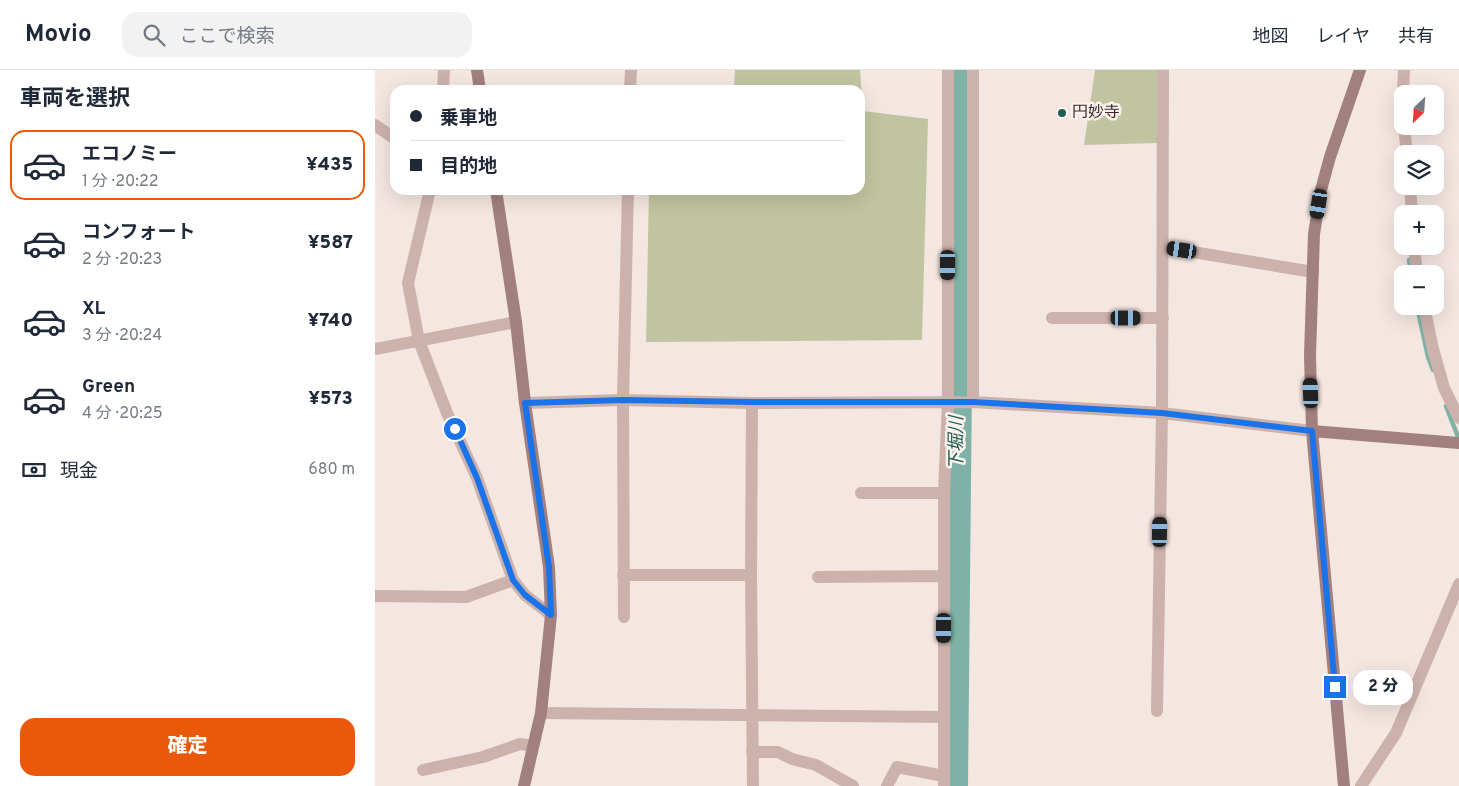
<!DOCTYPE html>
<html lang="ja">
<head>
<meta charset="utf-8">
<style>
  :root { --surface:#fff; --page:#f2f2f3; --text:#1f2937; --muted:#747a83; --line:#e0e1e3; --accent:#ea580c }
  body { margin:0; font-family:Overpass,"Noto Sans JP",sans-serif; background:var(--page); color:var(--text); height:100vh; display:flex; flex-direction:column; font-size:19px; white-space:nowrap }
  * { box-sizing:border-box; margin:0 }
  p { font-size:16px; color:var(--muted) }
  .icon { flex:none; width:28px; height:28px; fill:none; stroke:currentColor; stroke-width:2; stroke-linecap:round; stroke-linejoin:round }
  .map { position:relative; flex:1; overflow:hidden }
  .panel { display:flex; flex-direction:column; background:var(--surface); width:375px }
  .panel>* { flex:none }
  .guide { position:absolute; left:15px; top:15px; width:475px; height:110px; border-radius:15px; box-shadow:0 5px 20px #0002; display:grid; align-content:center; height:110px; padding:0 20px; background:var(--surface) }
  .needle { width:32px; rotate:205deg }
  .tools { position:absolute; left:1019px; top:15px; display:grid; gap:10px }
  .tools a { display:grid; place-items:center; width:50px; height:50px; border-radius:10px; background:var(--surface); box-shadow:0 5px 20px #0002; font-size:25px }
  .end { position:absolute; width:22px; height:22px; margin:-11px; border:6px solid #1a73e8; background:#fff; box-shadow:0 0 0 2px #fff }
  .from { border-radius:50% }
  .bubble { position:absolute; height:35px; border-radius:15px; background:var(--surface); box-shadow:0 5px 20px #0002; font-size:16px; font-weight:800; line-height:35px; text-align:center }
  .car { position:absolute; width:15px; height:30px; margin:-15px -8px; border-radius:6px; box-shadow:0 0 4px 1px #0007; background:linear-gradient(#222 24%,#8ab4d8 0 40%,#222 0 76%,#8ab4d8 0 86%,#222 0) }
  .guide b { display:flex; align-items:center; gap:18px; height:48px; font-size:19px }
  .guide b+b { border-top:1px solid var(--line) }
  .guide i { width:12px; height:12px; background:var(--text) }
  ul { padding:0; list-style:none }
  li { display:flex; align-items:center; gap:15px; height:70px; margin:0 10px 8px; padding:0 10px; border:2px solid transparent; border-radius:15px }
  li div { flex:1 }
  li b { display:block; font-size:19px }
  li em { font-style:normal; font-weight:800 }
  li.current { border-color:var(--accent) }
  li>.icon { width:45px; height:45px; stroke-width:1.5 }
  h2 { padding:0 20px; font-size:22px; line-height:60px }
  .pay { display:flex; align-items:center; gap:12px; height:55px; padding:0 20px; font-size:19px }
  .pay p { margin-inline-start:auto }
  .action { display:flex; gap:10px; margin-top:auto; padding:10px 20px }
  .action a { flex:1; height:58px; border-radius:15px; background:var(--accent); color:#fff; font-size:20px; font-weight:800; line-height:58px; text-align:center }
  header { display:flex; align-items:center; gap:30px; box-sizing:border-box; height:70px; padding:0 25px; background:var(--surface); border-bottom:1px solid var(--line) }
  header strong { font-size:24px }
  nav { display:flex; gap:28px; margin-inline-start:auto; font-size:18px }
  .search { width:350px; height:45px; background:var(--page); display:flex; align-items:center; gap:12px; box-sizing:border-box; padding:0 18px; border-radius:15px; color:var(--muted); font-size:19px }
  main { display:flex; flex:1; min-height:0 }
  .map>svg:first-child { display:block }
</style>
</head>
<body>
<header>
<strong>Movio</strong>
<div class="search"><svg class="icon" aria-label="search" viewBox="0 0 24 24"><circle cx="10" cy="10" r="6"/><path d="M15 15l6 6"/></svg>ここで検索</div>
<nav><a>地図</a><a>レイヤ</a><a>共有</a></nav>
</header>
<main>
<section class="panel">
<h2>車両を選択</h2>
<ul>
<li class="current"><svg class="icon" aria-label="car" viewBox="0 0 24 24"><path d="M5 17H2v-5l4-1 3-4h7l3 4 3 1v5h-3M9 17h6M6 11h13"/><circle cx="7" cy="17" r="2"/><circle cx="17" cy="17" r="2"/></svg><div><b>エコノミー</b><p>1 分 · 20:22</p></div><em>¥435</em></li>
<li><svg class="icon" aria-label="car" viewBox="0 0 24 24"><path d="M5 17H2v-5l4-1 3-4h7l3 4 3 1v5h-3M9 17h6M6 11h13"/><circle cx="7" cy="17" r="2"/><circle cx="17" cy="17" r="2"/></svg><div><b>コンフォート</b><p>2 分 · 20:23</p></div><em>¥587</em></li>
<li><svg class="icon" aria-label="car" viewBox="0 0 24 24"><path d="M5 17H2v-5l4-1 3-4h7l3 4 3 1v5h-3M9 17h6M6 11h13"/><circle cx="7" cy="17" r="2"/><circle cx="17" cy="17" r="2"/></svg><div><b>XL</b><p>3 分 · 20:24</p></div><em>¥740</em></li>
<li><svg class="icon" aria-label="car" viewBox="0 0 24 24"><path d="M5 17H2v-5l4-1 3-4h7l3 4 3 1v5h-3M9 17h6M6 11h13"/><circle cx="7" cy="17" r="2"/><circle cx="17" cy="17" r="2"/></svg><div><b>Green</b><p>4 分 · 20:25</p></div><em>¥573</em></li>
</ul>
<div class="pay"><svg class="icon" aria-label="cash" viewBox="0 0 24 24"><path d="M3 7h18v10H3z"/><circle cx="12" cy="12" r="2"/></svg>現金<p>680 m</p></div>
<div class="action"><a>確定</a></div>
</section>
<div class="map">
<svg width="1084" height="716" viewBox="0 0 1084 716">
  <rect width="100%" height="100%" fill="#f4e6e1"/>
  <!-- green -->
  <path fill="#c1c4a0" d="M360,0H485L488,41L553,49L547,270L271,272L274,120H485V20H359Z
    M720,0H784L782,73L709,75Z"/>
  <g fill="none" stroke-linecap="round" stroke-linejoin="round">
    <!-- stream -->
    <path stroke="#7fb2a6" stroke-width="4.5" d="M1023,23L1026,55
      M1034,190L1036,204
      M1042,236L1053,287L1058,300
      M1071,336L1083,367"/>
    <!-- river -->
    <path stroke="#7fb2a6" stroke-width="26" d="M580,716L584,310V0"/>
    <!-- street -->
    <path stroke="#cdb2ac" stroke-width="12" d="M598,0V332
      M68,20L69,0
      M255,20L256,0
      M1028,24L1029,0
      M0,55L20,69
      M1029,56L1032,84
      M1035,116L1037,144
      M55,120L33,213L44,271L72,343L102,408L138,510L150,525L176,545
      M1039,176L1042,204
      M788,177L938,202
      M1049,236L1058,279L1069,318L1084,348
      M677,248H788
      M0,279L141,252
      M150,333L248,330L377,333L598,332L787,343L937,361
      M377,333L376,505L378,716
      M486,423H569
      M248,505H376
      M443,507L569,506
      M0,526L91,527L138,510
      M249,547L248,330L253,120
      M782,641L787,343L788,0
      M166,643L569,647
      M377,682H403L417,689L441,695L478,716
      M48,700L108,687L145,674L158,676
      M512,716L522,697L569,706
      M569,716V423L573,331V0
      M986,716L1021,663L1084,514"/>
    <!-- secondary -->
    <path stroke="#a1807d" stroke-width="12" d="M102,0L105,20
      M121,120L141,252L150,333L174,497L176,545L166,643L149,716
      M937,361L1084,373
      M969,716L937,361L935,285L939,164L946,120L955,87L985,0"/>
  </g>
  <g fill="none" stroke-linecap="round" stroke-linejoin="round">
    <!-- route -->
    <path stroke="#1a73e8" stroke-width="6" d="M80,359L102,408L138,510L150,525L176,545L174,497L150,333L248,330L377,332H598L787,343L937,361L960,617"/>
  </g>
  <!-- markers -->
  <circle fill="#1f5e51" stroke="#fbf1ed" stroke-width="2" cx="687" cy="43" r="5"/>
  <g text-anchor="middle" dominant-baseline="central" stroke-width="5" stroke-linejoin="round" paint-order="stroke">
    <!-- poi labels -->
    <g font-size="16" fill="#3b2c2b" stroke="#fbf1ed" text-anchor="start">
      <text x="697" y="43">円妙寺</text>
    </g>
    <!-- water labels -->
    <g font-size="18" font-style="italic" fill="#1f5e51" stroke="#fbf1ed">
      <text transform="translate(582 373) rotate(-90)">下堀川</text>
    </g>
  </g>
</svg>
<div class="tools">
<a><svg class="needle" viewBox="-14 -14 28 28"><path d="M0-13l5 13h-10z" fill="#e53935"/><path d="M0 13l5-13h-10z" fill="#747a83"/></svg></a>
<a><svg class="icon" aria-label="layers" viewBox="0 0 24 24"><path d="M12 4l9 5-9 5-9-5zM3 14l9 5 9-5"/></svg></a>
<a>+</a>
<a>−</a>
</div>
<i class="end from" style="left:80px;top:359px"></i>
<i class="end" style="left:960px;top:617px"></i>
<div class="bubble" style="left:978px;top:600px;width:60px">2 分</div>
<i class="car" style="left:944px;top:134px;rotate:189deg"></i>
<i class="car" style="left:807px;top:180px;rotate:279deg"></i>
<i class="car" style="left:573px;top:195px;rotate:180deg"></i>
<i class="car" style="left:751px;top:248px;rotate:90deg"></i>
<i class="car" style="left:936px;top:323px;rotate:358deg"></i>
<i class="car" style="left:785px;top:462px;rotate:1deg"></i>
<i class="car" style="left:569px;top:558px;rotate:180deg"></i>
<div class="guide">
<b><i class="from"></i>乗車地</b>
<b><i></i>目的地</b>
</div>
</div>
</main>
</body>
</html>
